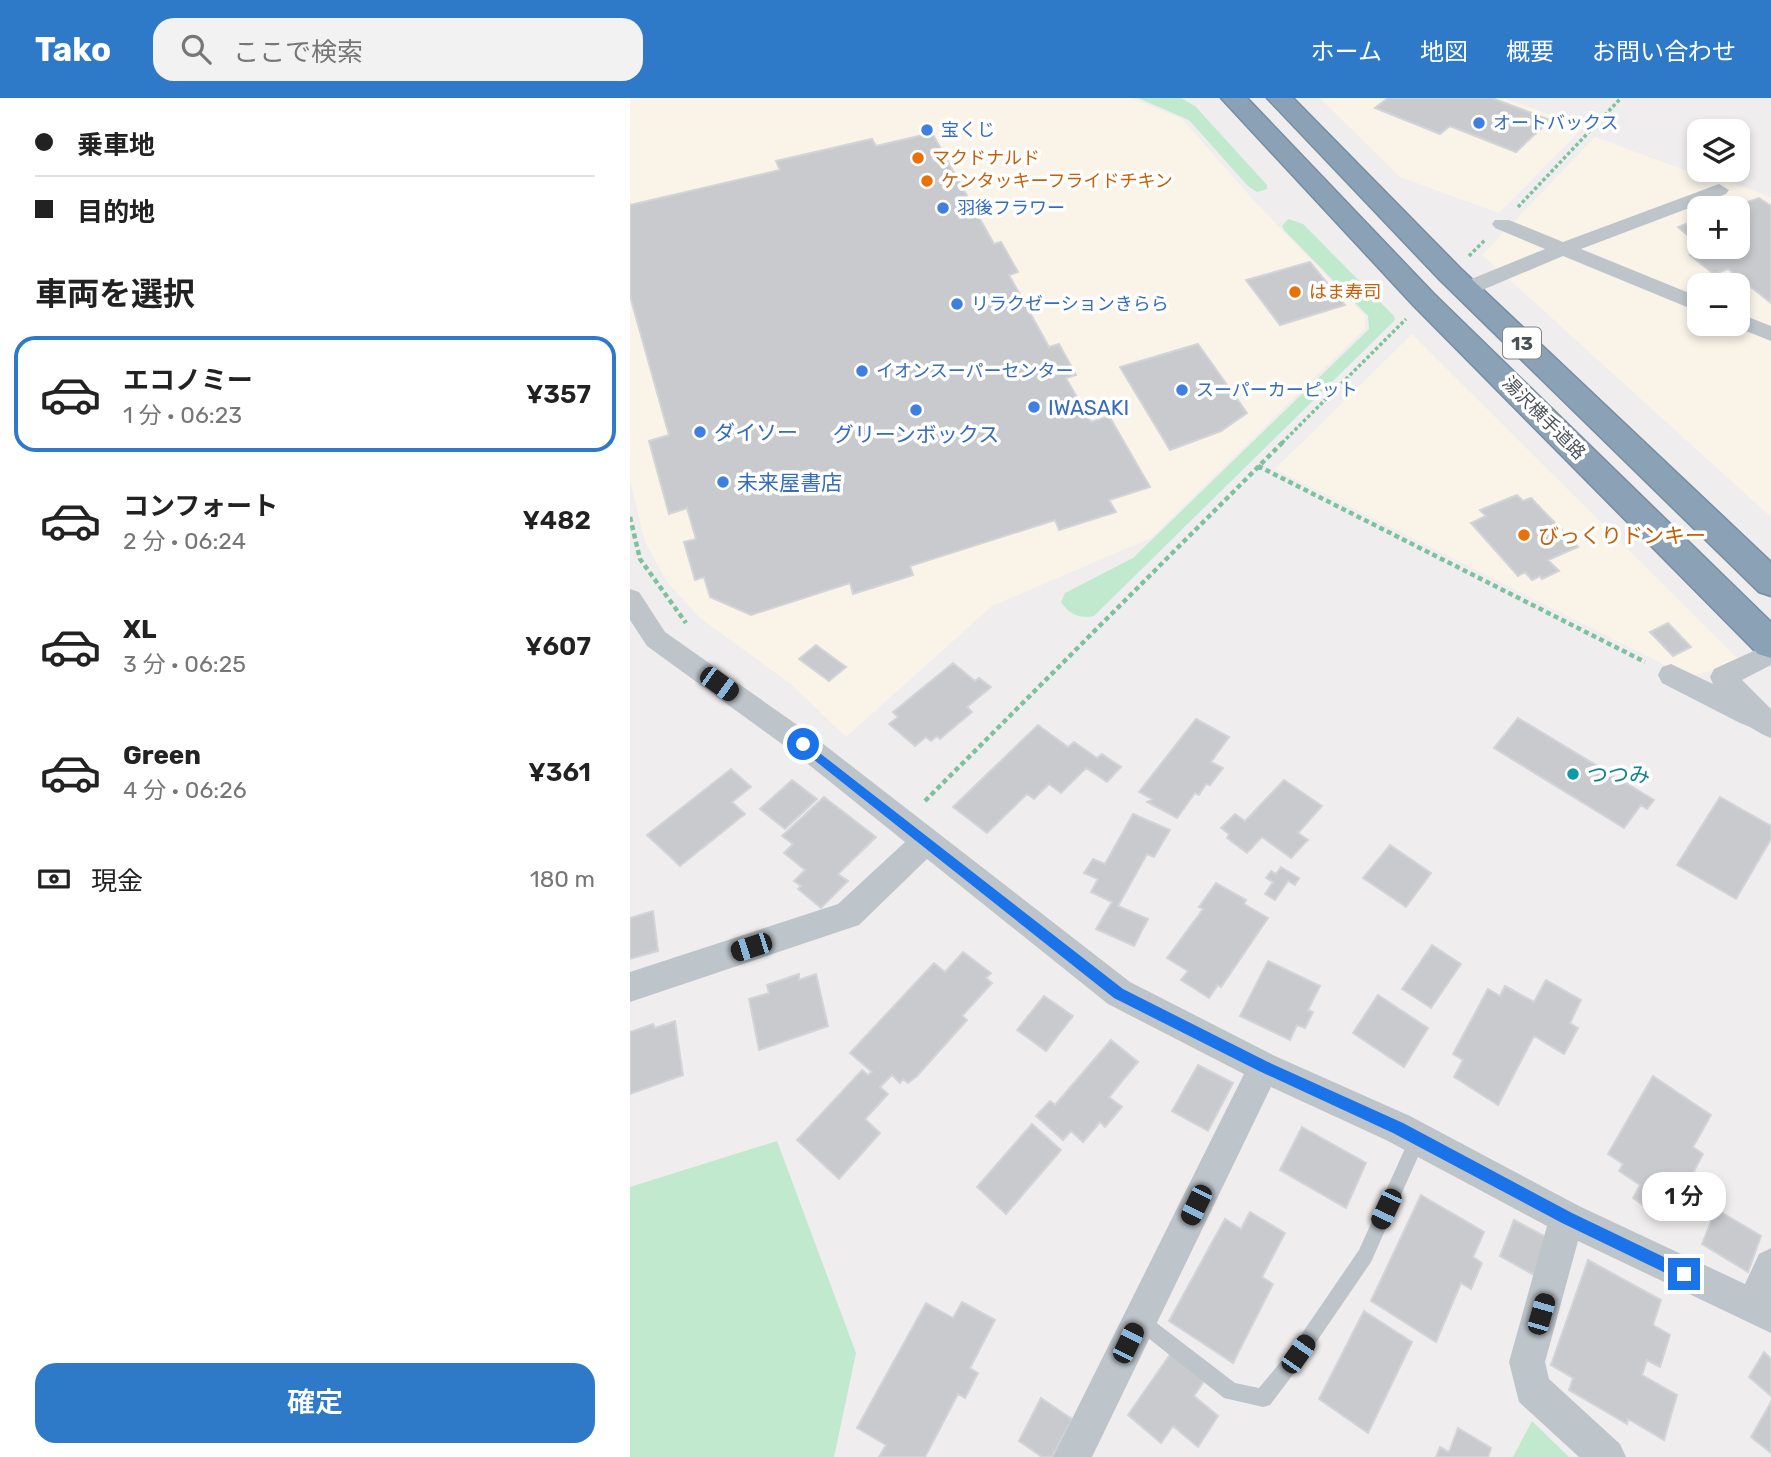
<!DOCTYPE html>
<html lang="ja">
<head>
<meta charset="utf-8">
<style>
  :root { --surface:#fff; --page:#f2f2f2; --text:#222; --muted:#767676; --line:#e0e0e0; --accent:#2f7ac8 }
  body { margin:0; font-family:Rubik,"Noto Sans JP",sans-serif; background:var(--page); color:var(--text); height:100vh; display:flex; flex-direction:column; font-size:26px; white-space:nowrap }
  * { box-sizing:border-box; margin:0 }
  p { font-size:23px; color:var(--muted) }
  .icon { flex:none; width:38px; height:38px; fill:none; stroke:currentColor; stroke-width:2; stroke-linecap:round; stroke-linejoin:round }
  .map { position:relative; flex:1; overflow:hidden }
  .side { display:flex; flex-direction:column; background:var(--surface); width:630px }
  .side>* { flex:none }
  .hud { display:grid; align-content:center; height:154px; padding:0 35px; background:var(--surface) }
  .buttons { position:absolute; left:1057px; top:21px; display:grid; gap:14px }
  .buttons a { display:grid; place-items:center; width:63px; height:63px; border-radius:14px; background:var(--surface); box-shadow:0 4px 10px #0003; font-size:35px }
  .end { position:absolute; width:32px; height:32px; margin:-16px; border:9px solid #1a73e8; background:#fff; box-shadow:0 0 0 4px #fff }
  .from { border-radius:50% }
  .bubble { position:absolute; height:49px; border-radius:21px; background:var(--surface); box-shadow:0 4px 10px #0003; font-size:23px; font-weight:600; line-height:49px; text-align:center }
  .car { position:absolute; width:21px; height:42px; margin:-21px -10px; border-radius:9px; box-shadow:0 0 5px 2px #0007; background:linear-gradient(#222 24%,#8ab4d8 0 40%,#222 0 76%,#8ab4d8 0 86%,#222 0) }
  .hud b { display:flex; align-items:center; gap:24px; height:66px; font-size:26px }
  .hud b+b { border-top:2px solid var(--line) }
  .hud i { width:18px; height:18px; background:var(--text) }
  ul { padding:0; list-style:none }
  li { display:flex; align-items:center; gap:21px; height:116px; margin:0 14px 10px; padding:0 21px; border:4px solid transparent; border-radius:21px }
  li div { flex:1 }
  li b { display:block; font-size:26px }
  li em { font-style:normal; font-weight:600 }
  li.current { border-color:var(--accent) }
  li>.icon { width:63px; height:63px; stroke-width:1.5 }
  h2 { padding:0 35px; font-size:32px; line-height:84px }
  .pay { display:flex; align-items:center; gap:18px; height:77px; padding:0 35px; font-size:26px }
  .pay p { margin-inline-start:auto }
  .cta { display:flex; gap:14px; margin-top:auto; padding:14px 35px }
  .cta a { flex:1; height:80px; border-radius:21px; background:var(--accent); color:#fff; font-size:28px; font-weight:600; line-height:80px; text-align:center }
  header { display:flex; align-items:center; gap:42px; box-sizing:border-box; height:98px; padding:0 35px; background:var(--accent); color:#fff }
  header strong { font-size:33px }
  nav { display:flex; gap:38px; margin-inline-start:auto; font-size:24px }
  .search { width:490px; height:63px; background:var(--page); display:flex; align-items:center; gap:18px; box-sizing:border-box; padding:0 24px; border-radius:21px; color:var(--muted); font-size:26px }
  main { display:flex; flex:1; min-height:0 }
  .map>svg:first-child { display:block }
</style>
</head>
<body>
<header>
<strong>Tako</strong>
<div class="search"><svg class="icon" aria-label="search" viewBox="0 0 24 24"><circle cx="10" cy="10" r="6"/><path d="M15 15l6 6"/></svg>ここで検索</div>
<nav><a>ホーム</a><a>地図</a><a>概要</a><a>お問い合わせ</a></nav>
</header>
<main>
<section class="side">
<div class="hud">
<b><i class="from"></i>乗車地</b>
<b><i></i>目的地</b>
</div>
<h2>車両を選択</h2>
<ul>
<li class="current"><svg class="icon" aria-label="car" viewBox="0 0 24 24"><path d="M5 17H2v-5l4-1 3-4h7l3 4 3 1v5h-3M9 17h6M6 11h13"/><circle cx="7" cy="17" r="2"/><circle cx="17" cy="17" r="2"/></svg><div><b>エコノミー</b><p>1 分 · 06:23</p></div><em>¥357</em></li>
<li><svg class="icon" aria-label="car" viewBox="0 0 24 24"><path d="M5 17H2v-5l4-1 3-4h7l3 4 3 1v5h-3M9 17h6M6 11h13"/><circle cx="7" cy="17" r="2"/><circle cx="17" cy="17" r="2"/></svg><div><b>コンフォート</b><p>2 分 · 06:24</p></div><em>¥482</em></li>
<li><svg class="icon" aria-label="car" viewBox="0 0 24 24"><path d="M5 17H2v-5l4-1 3-4h7l3 4 3 1v5h-3M9 17h6M6 11h13"/><circle cx="7" cy="17" r="2"/><circle cx="17" cy="17" r="2"/></svg><div><b>XL</b><p>3 分 · 06:25</p></div><em>¥607</em></li>
<li><svg class="icon" aria-label="car" viewBox="0 0 24 24"><path d="M5 17H2v-5l4-1 3-4h7l3 4 3 1v5h-3M9 17h6M6 11h13"/><circle cx="7" cy="17" r="2"/><circle cx="17" cy="17" r="2"/></svg><div><b>Green</b><p>4 分 · 06:26</p></div><em>¥361</em></li>
</ul>
<div class="pay"><svg class="icon" aria-label="cash" viewBox="0 0 24 24"><path d="M3 7h18v10H3z"/><circle cx="12" cy="12" r="2"/></svg>現金<p>180 m</p></div>
<div class="cta"><a>確定</a></div>
</section>
<div class="map">
<svg width="1141" height="1359" viewBox="0 0 1141 1359">
  <rect width="100%" height="100%" fill="#f0edee"/>
  <!-- commercial -->
  <path fill="#f9f3e8" fill-rule="evenodd" d="M0,0H501L552,21L627,106L735,218V230L521,440L362,508L216,639L162,587L70,520L37,484L15,444L0,383Z
    M690,0H874L954,29L869,115L770,79Z
    M965,39L1081,82L1087,79L1141,99V419L852,157ZM1069,110H1108V149H1069ZM1069,187H1108V226H1069Z
    M782,236L1109,562L1092,571L1057,578L645,371Z"/>
  <!-- green -->
  <path fill="#c0e9ce" d="M508,0H551L565,8L637,87V91L627,94L618,88L559,22Z
    M658,121L673,126L764,218L765,222L464,518C449,521 439,516 431,504L435,495L503,460L739,231L738,218L654,132L652,128Z
    M147,1043L226,1255L204,1359H0V1089Z
    M902,1323L939,1359H883Z"/>
  <!-- building -->
  <path fill="#c8cace" stroke="#d2d4d8" stroke-width="2" d="M758,0H862L920,22L886,54L820,28L810,36L745,10Z
    M302,35L364,146L371,144L388,174L379,177L419,249L429,246L446,277L436,280L461,324L479,318L520,389L479,402L486,414L429,432L425,422L280,468L283,477L223,496L220,485L121,517L80,499L74,479L65,482L54,444L66,441L57,410L39,416L19,343L39,337L0,198V107L150,72L146,63L242,41L246,48Z
    M1129,100L1141,108V205L1098,171L1084,176L1060,157L1075,151L1072,149H1108V110H1100Z
    M1069,121V147L1048,129Z
    M680,164L715,207L650,227L616,182Z
    M568,246L617,315L591,333L540,352L490,269Z
    M887,397L893,403L901,400L948,449L918,462L929,473L912,481L910,478L902,482L895,474L888,478L841,425L856,418L850,412Z
    M1038,525L1061,549L1043,558L1020,534Z
    M186,547L216,569L199,583L169,561Z
    M323,565L345,583L349,580L361,589L337,609L342,614L310,641L307,638L301,643L296,639L285,648L259,626L268,619L263,614Z
    M888,620L1024,702L1017,711L1011,707L994,730L864,650Z
    M566,621L599,639L581,664L593,670L580,687L576,686L569,697L565,695L547,720L517,704L522,701L509,694Z
    M408,627L438,649L444,644L467,660L472,656L491,669L477,684L456,670L431,695L419,686L404,701L397,696L357,735L323,709Z
    M101,671L121,689L102,704L115,716L50,768L17,737Z
    M162,682L187,701L155,731L130,711Z
    M654,682L692,708L668,735L678,742L661,760L632,739L617,755L597,740L599,736L591,730L605,716L615,723Z
    M194,699L246,739L208,776L218,783L191,810L168,791L171,788L164,783L175,772L154,755L163,746L152,738Z
    M1090,699L1141,728V741L1106,801L1047,767Z
    M503,716L540,732L524,759L517,756L488,808L518,821L504,848L466,831L482,804L461,794L468,781L454,775L463,761L475,766Z
    M760,747L801,775L776,809L733,780Z
    M651,769L669,780L665,787L658,783L645,802L635,796L643,784L636,780L641,773L646,776Z
    M586,785L616,802L614,806L638,820L591,889L588,887L579,900L551,882L558,873L537,860L573,811L569,809Z
    M23,813L28,853L0,861V820Z
    M802,847L831,866L801,910L772,891Z
    M333,854L361,875L356,880L362,885L332,918L337,922L287,978L278,985L273,981L270,985L262,977L250,989L258,996L235,1021L250,1035L209,1081L167,1042L232,972L238,977L242,974L220,955L304,865L315,874Z
    M638,863L690,888L678,912L683,914L675,930L667,927L660,942L610,918Z
    M169,876V882L186,876L198,928L129,952L119,901L139,895L137,887Z
    M916,882L951,902L940,925L948,930L934,956L904,938L868,1007L824,979L833,962L823,956L858,891L870,898L875,888L904,904Z
    M748,897L798,930L774,969L723,935Z
    M414,898L443,918L416,953L387,932Z
    M45,923L53,977L0,996V934L23,926L25,930Z
    M481,942L508,964L479,999L492,1009L475,1029L470,1024L453,1044L441,1033L433,1042L406,1018L420,1003L425,1007Z
    M568,967L603,985L578,1033L542,1013Z
    M1023,978L1081,1017L1063,1049L1073,1056L1043,1112L1038,1108L1031,1120L1003,1100L1010,1087L989,1073L993,1066L978,1056Z
    M402,1026L431,1052L376,1116L347,1089Z
    M672,1029L736,1065L716,1110L650,1072Z
    M791,1097L854,1134L843,1159L852,1165L841,1191L831,1185L806,1244L741,1203Z
    M1086,1111L1131,1138L1118,1174L1072,1146Z
    M620,1114L655,1135L632,1179L643,1186L603,1265L539,1223L595,1121L611,1131Z
    M884,1122L918,1140L904,1177L870,1158Z
    M958,1162L1031,1202L1023,1227L1040,1237L1030,1269L1017,1262L1012,1277L1047,1297L1034,1342L998,1321L997,1326L939,1292L943,1280L921,1267Z
    M332,1204L365,1222L340,1270L348,1275L335,1300L328,1296L295,1359H249L256,1347L227,1330L296,1205L323,1220Z
    M734,1213L782,1244L738,1335L689,1301Z
    M1134,1254L1141,1261V1298L1119,1279Z
    M541,1255L574,1283L564,1298L588,1318L568,1349L543,1328L531,1345L498,1317Z
    M411,1300L442,1321L422,1359H412L389,1343Z
    M1141,1304V1355L1121,1339Z
    M828,1330L861,1350L858,1359H806L810,1349L819,1354Z"/>
  <g fill="none" stroke-linecap="round" stroke-linejoin="round">
    <!-- highway casing -->
    <g stroke="#768da2" stroke-width="3">
      <path id="highway" d="M591,0H617L804,196L1141,524V560L1128,556L784,208Z
        M637,0H663L830,170L1141,464V498L1129,494L810,182Z"/>
    </g>
    <!-- path-far1 -->
    <path stroke="#7dc29c" stroke-width="3.5" stroke-dasharray="3.5 2.5" stroke-linecap="butt" d="M888,109L991,0
      M839,158L855,142
      M652,345L776,221"/>
    <!-- path -->
    <path stroke="#7dc29c" stroke-width="4.5" stroke-dasharray="5 3.5" stroke-linecap="butt" d="M628,368L1015,564
      M0,419L10,461L56,525
      M295,703L654,343"/>
    <!-- lane -->
    <path fill="#bdc5cb" fill-rule="evenodd" d="M788,1033L794,1035L796,1041L741,1164L674,1262L640,1307L633,1309L594,1300L503,1228L500,1222L503,1216L509,1213L515,1216L605,1285L629,1290L662,1250L729,1152L782,1035Z"/>
    <!-- street -->
    <path fill="#bdc5cb" fill-rule="evenodd" d="M1089,86L1099,92L1096,96L951,151L1069,199V214L933,158L843,196H829L826,191L829,186L915,151L865,130L862,126L865,122H879L933,144Z
      M1108,215L1141,228V243L1101,227L1108,226Z
      M0,491L9,494L35,534L183,638L500,884L645,958L780,1018L949,1108L1115,1186L1129,1156L1141,1150V1235L948,1143L915,1264L919,1281L990,1346L996,1359H949L889,1304L879,1264L917,1128L756,1042L641,989L462,1359H423L614,976L478,906L297,761L229,827L0,904V874L208,806L275,744L163,654L17,548L0,522Z
      M1141,545V567L1112,582L1141,611V640C1129,636 1123,629 1110,625L1032,585L1028,577L1032,569L1041,566L1083,586L1080,579L1084,571Z"/>
    <!-- highway -->
    <use href="#highway" fill="#8ba2b6" fill-rule="evenodd"/>
  </g>
  <!-- route -->
  <path fill="#1a73e8" d="M173,642L493,891L638,964L773,1025L942,1115L1059,1171L1061,1176L1059,1181L1054,1183L1048,1181L932,1125L763,1035L629,973L484,900L169,650V643Z"/>
  <!-- markers -->
  <g fill="#3f7fe0" stroke="#fff" stroke-width="2.5">
    <circle cx="849" cy="25" r="7"/>
    <circle cx="297" cy="32" r="7"/>
    <circle cx="313" cy="110" r="7"/>
    <circle cx="327" cy="206" r="7"/>
    <circle cx="232" cy="273" r="7"/>
    <circle cx="552" cy="292" r="7"/>
    <circle cx="404" cy="309" r="7"/>
    <circle cx="286" cy="312" r="7"/>
    <circle cx="70" cy="334" r="7"/>
    <circle cx="93" cy="384" r="7"/>
  </g>
  <g fill="#e8710a" stroke="#fff" stroke-width="2.5">
    <circle cx="288" cy="60" r="7"/>
    <circle cx="297" cy="83" r="7"/>
    <circle cx="665" cy="194" r="7"/>
    <circle cx="894" cy="437" r="7"/>
  </g>
  <circle fill="#0f9aa8" stroke="#fff" stroke-width="2.5" cx="943" cy="676" r="7"/>
  <g text-anchor="middle" dominant-baseline="central" stroke-width="7" stroke-linejoin="round" paint-order="stroke">
    <!-- far-shop labels -->
    <g font-size="18" fill="#366cbe" stroke="#fff" text-anchor="start">
      <text x="863" y="25">オートバックス</text>
      <text x="311" y="32">宝くじ</text>
      <text x="327" y="110">羽後フラワー</text>
      <text x="341" y="206">リラクゼーションきらら</text>
      <text x="246" y="273">イオンスーパーセンター</text>
      <text x="566" y="292">スーパーカーピット</text>
    </g>
    <!-- far-food labels -->
    <g font-size="18" fill="#c56008" stroke="#fff" text-anchor="start">
      <text x="302" y="60">マクドナルド</text>
      <text x="311" y="83">ケンタッキーフライドチキン</text>
      <text x="679" y="194">はま寿司</text>
    </g>
    <!-- far-street labels -->
    <g font-size="18" fill="#485158" stroke="#fff">
      <text transform="translate(914 320) rotate(45)">湯沢横手道路</text>
    </g>
    <!-- shield labels -->
    <rect fill="#fff" stroke="#7f858a" stroke-width="2" x="873" y="229.5" width="38" height="31" rx="5"/>
    <g font-size="19" font-weight="bold" fill="#485158">
      <text x="892" y="245">13</text>
    </g>
    <!-- shop labels -->
    <g font-size="21" fill="#366cbe" stroke="#fff" text-anchor="start">
      <text x="418" y="309">IWASAKI</text>
      <text x="84" y="334">ダイソー</text>
      <text x="286" y="336" text-anchor="middle">グリーンボックス</text>
      <text x="107" y="384">未来屋書店</text>
    </g>
    <!-- food labels -->
    <g font-size="21" fill="#c56008" stroke="#fff" text-anchor="start">
      <text x="908" y="437">びっくりドンキー</text>
    </g>
    <!-- culture labels -->
    <g font-size="21" fill="#0d838f" stroke="#fff" text-anchor="start">
      <text x="957" y="676">つつみ</text>
    </g>
  </g>
</svg>
<div class="buttons">
<a><svg class="icon" aria-label="layers" viewBox="0 0 24 24"><path d="M12 4l9 5-9 5-9-5zM3 14l9 5 9-5"/></svg></a>
<a>+</a>
<a>−</a>
</div>
<i class="end from" style="left:173px;top:646px"></i>
<i class="end" style="left:1054px;top:1176px"></i>
<div class="bubble" style="left:1012px;top:1074px;width:84px">1 分</div>
<i class="car" style="left:89px;top:586px;rotate:126deg"></i>
<i class="car" style="left:121px;top:849px;rotate:252deg"></i>
<i class="car" style="left:566px;top:1107px;rotate:206deg"></i>
<i class="car" style="left:756px;top:1111px;rotate:205deg"></i>
<i class="car" style="left:911px;top:1216px;rotate:16deg"></i>
<i class="car" style="left:498px;top:1245px;rotate:26deg"></i>
<i class="car" style="left:668px;top:1256px;rotate:35deg"></i>
</div>
</main>
</body>
</html>
